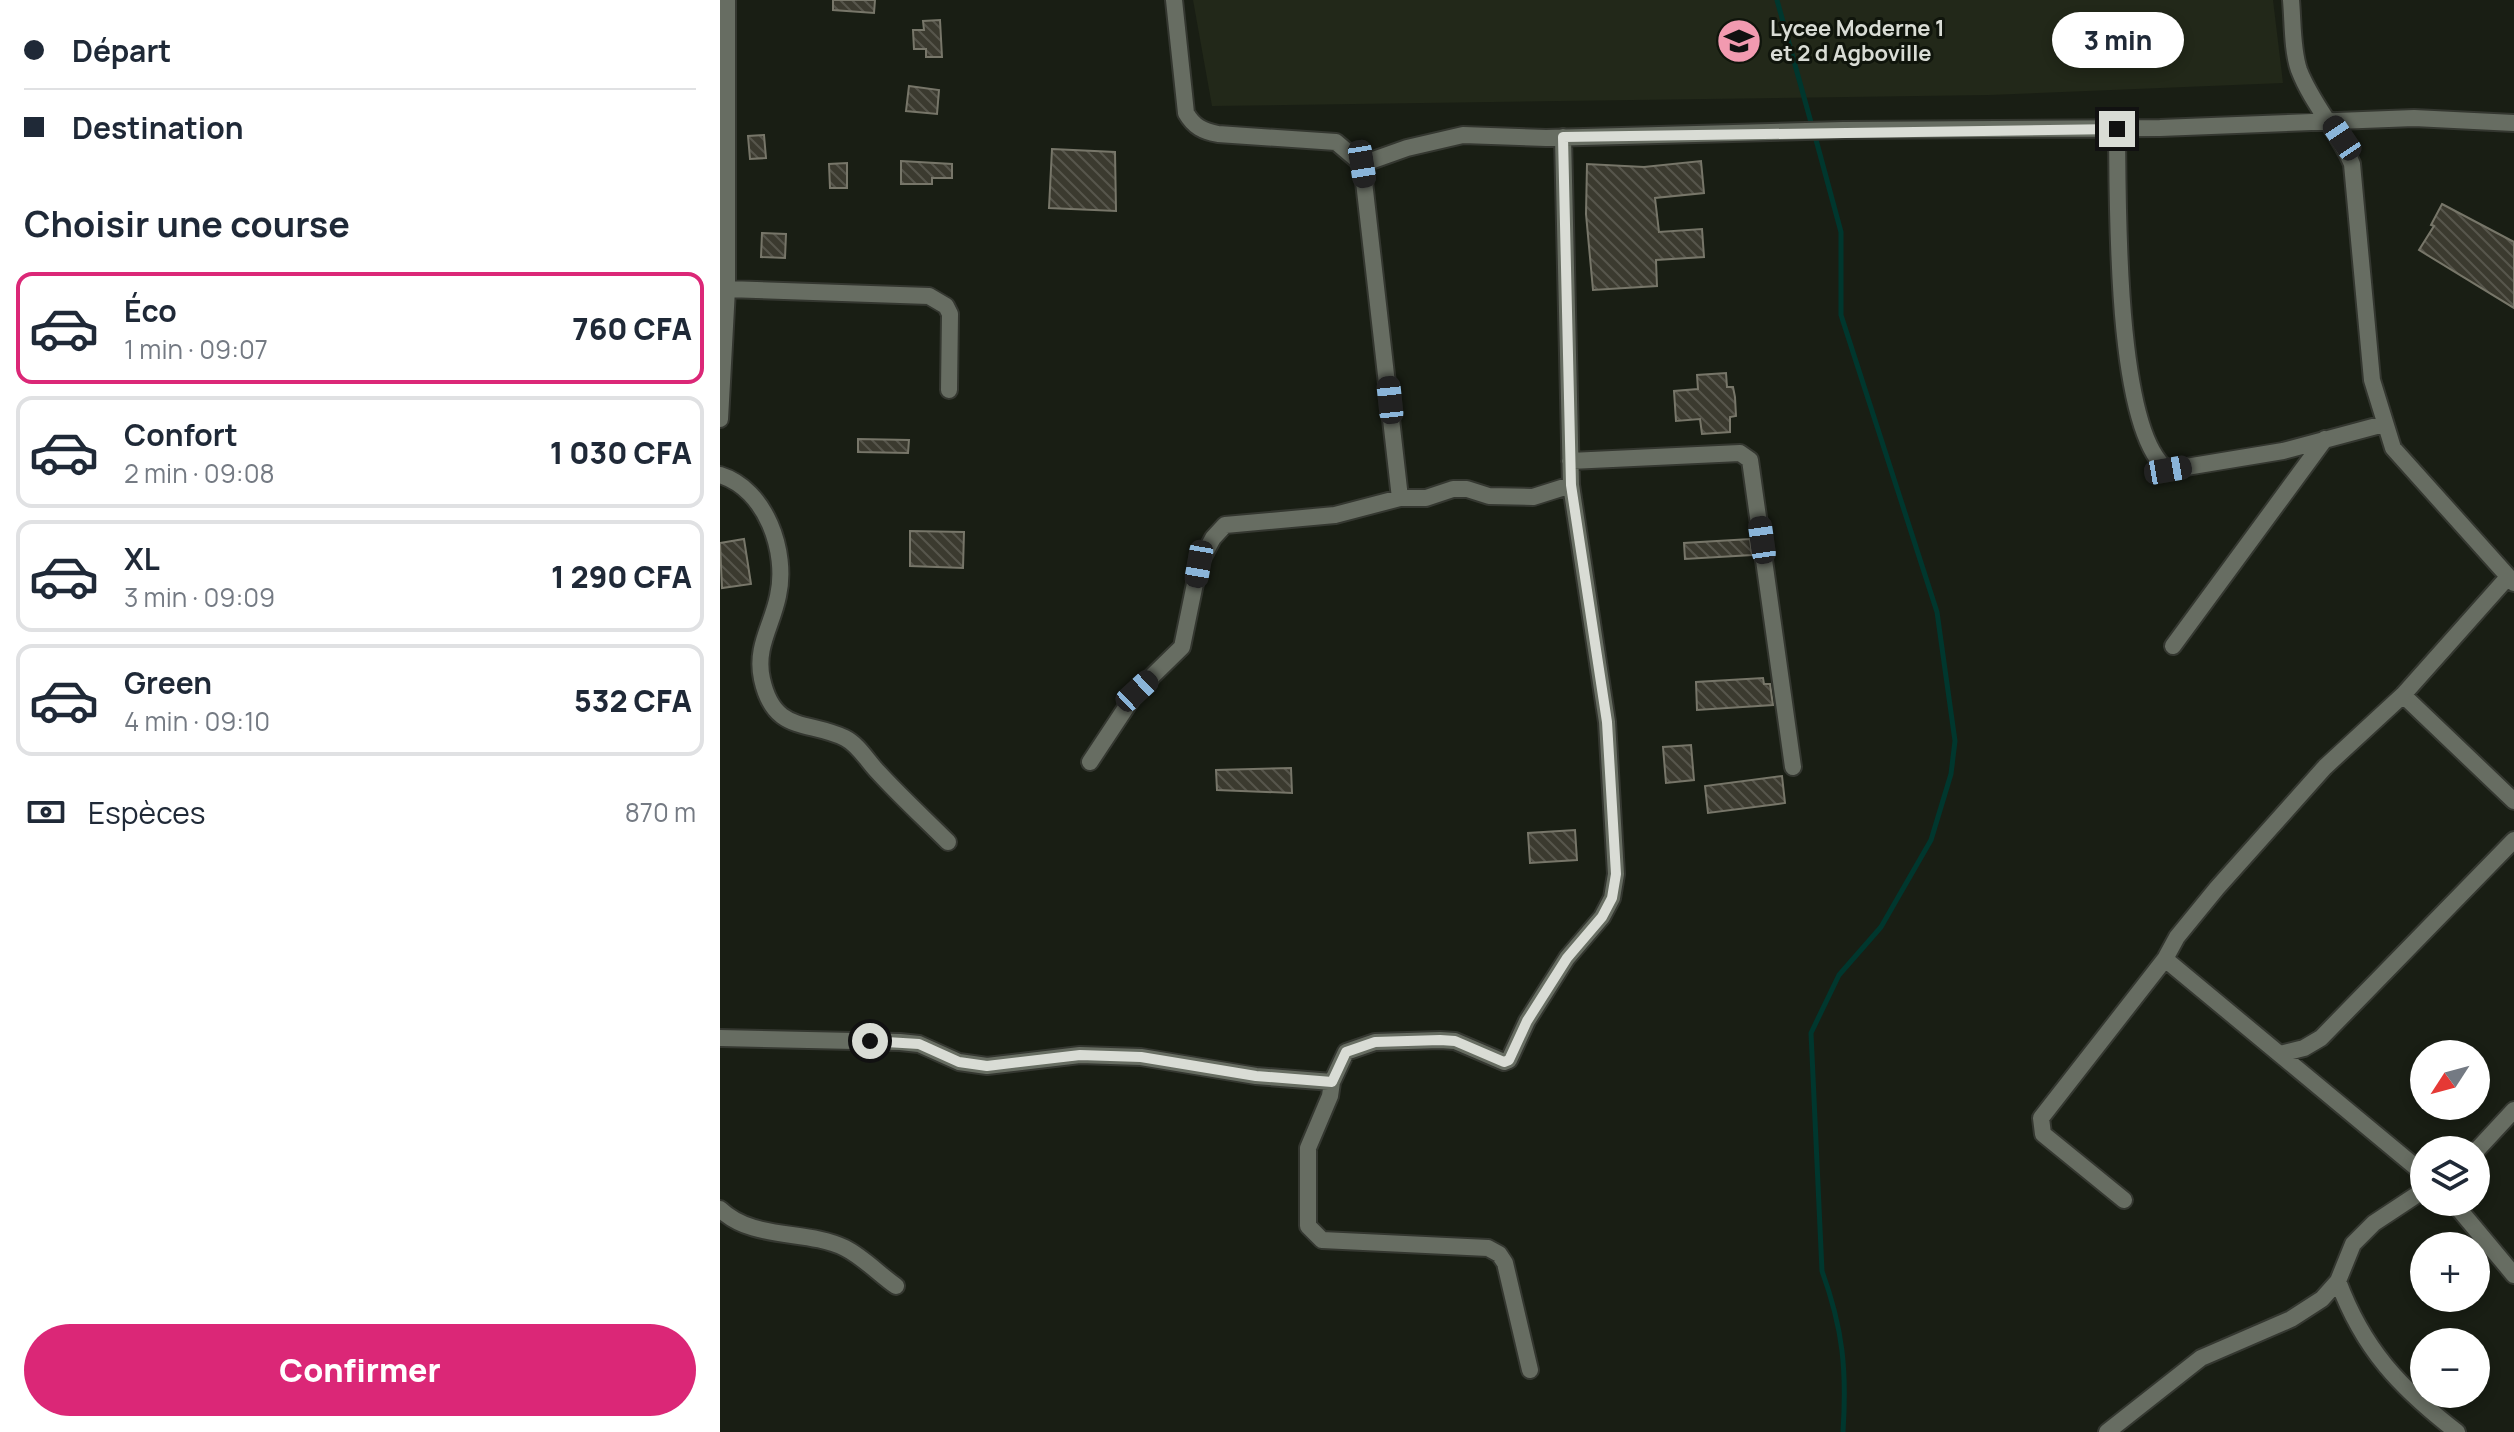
<!DOCTYPE html>
<html lang="fr">
<head>
<meta charset="utf-8">
<style>
  :root { --surface:#fff; --page:#f6f6f7; --text:#1f2937; --muted:#747a83; --line:#e0e1e3; --accent:#db2777 }
  body { margin:0; font-family:Manrope,sans-serif; background:var(--page); color:var(--text); height:100vh; display:flex; flex-direction:column; font-size:30px; white-space:nowrap }
  * { box-sizing:border-box; margin:0 }
  p { font-size:26px; color:var(--muted) }
  .icon { flex:none; width:44px; height:44px; fill:none; stroke:currentColor; stroke-width:2; stroke-linecap:round; stroke-linejoin:round }
  .map { position:relative; flex:1; overflow:hidden }
  .drawer { display:flex; flex-direction:column; background:var(--surface); width:720px }
  .drawer>* { flex:none }
  .banner { display:grid; align-content:center; height:176px; padding:0 24px; background:var(--surface) }
  .needle { width:52px; rotate:234deg }
  .controls { position:absolute; left:1690px; top:1040px; display:grid; gap:16px }
  .controls a { display:grid; place-items:center; width:80px; height:80px; border-radius:50%; background:var(--surface); box-shadow:0 4px 12px #0003; font-size:40px }
  .end { position:absolute; width:36px; height:36px; margin:-18px; border:10px solid #d9dcd5; background:#111; box-shadow:0 0 0 4px #111 }
  .from { border-radius:50% }
  .bubble { position:absolute; height:56px; border-radius:28px; background:var(--surface); box-shadow:0 4px 12px #0003; font-size:26px; font-weight:800; line-height:56px; text-align:center }
  .car { position:absolute; width:24px; height:48px; margin:-24px -12px; border-radius:10px; box-shadow:0 0 6px 2px #0007; background:linear-gradient(#222 24%,#8ab4d8 0 40%,#222 0 76%,#8ab4d8 0 86%,#222 0) }
  .banner b { display:flex; align-items:center; gap:28px; height:76px; font-size:30px }
  .banner b+b { border-top:2px solid var(--line) }
  .banner i { width:20px; height:20px; background:var(--text) }
  ul { padding:0; list-style:none }
  li { display:flex; align-items:center; gap:24px; height:112px; margin:0 16px 12px; padding:0 8px; border:4px solid var(--line); border-radius:16px }
  li div { flex:1 }
  li b { display:block; font-size:30px }
  li em { font-style:normal; font-weight:800 }
  li.selected { border-color:var(--accent) }
  li>.icon { width:72px; height:72px; stroke-width:1.5 }
  h2 { padding:0 24px; font-size:36px; line-height:96px }
  .pay { display:flex; align-items:center; gap:20px; height:88px; padding:0 24px; font-size:30px }
  .pay p { margin-inline-start:auto }
  .cta { display:flex; gap:16px; margin-top:auto; padding:16px 24px }
  .cta a { flex:1; height:92px; border-radius:48px; background:var(--accent); color:#fff; font-size:32px; font-weight:800; line-height:92px; text-align:center }
  main { display:flex; flex:1; min-height:0 }
  .map>svg:first-child { display:block }
</style>
</head>
<body>
<main>
<section class="drawer">
<div class="banner">
<b><i class="from"></i>Départ</b>
<b><i></i>Destination</b>
</div>
<h2>Choisir une course</h2>
<ul>
<li class="selected"><svg class="icon" aria-label="car" viewBox="0 0 24 24"><path d="M5 17H2v-5l4-1 3-4h7l3 4 3 1v5h-3M9 17h6M6 11h13"/><circle cx="7" cy="17" r="2"/><circle cx="17" cy="17" r="2"/></svg><div><b>Éco</b><p>1 min · 09:07</p></div><em>760 CFA</em></li>
<li><svg class="icon" aria-label="car" viewBox="0 0 24 24"><path d="M5 17H2v-5l4-1 3-4h7l3 4 3 1v5h-3M9 17h6M6 11h13"/><circle cx="7" cy="17" r="2"/><circle cx="17" cy="17" r="2"/></svg><div><b>Confort</b><p>2 min · 09:08</p></div><em>1 030 CFA</em></li>
<li><svg class="icon" aria-label="car" viewBox="0 0 24 24"><path d="M5 17H2v-5l4-1 3-4h7l3 4 3 1v5h-3M9 17h6M6 11h13"/><circle cx="7" cy="17" r="2"/><circle cx="17" cy="17" r="2"/></svg><div><b>XL</b><p>3 min · 09:09</p></div><em>1 290 CFA</em></li>
<li><svg class="icon" aria-label="car" viewBox="0 0 24 24"><path d="M5 17H2v-5l4-1 3-4h7l3 4 3 1v5h-3M9 17h6M6 11h13"/><circle cx="7" cy="17" r="2"/><circle cx="17" cy="17" r="2"/></svg><div><b>Green</b><p>4 min · 09:10</p></div><em>532 CFA</em></li>
</ul>
<div class="pay"><svg class="icon" aria-label="cash" viewBox="0 0 24 24"><path d="M3 7h18v10H3z"/><circle cx="12" cy="12" r="2"/></svg>Espèces<p>870 m</p></div>
<div class="cta"><a>Confirmer</a></div>
</section>
<div class="map">
<svg width="1794" height="1432" viewBox="0 0 1794 1432">
  <defs>
    <pattern id="building-back-hatch" width="6" height="6" patternUnits="userSpaceOnUse" patternTransform="scale(2)"><rect width="6" height="6" fill="#3b3a2f"/><path d="M-1 5l2 2M0 0l6 6M5-1l2 2" fill="none" stroke="#57564c"/></pattern>
  </defs>
  <rect width="100%" height="100%" fill="#191e14"/>
  <!-- built -->
  <path fill="#222819" d="M473,0H1553L1563,83L1269,95L492,106Z"/>
  <g fill="none" stroke-linecap="round" stroke-linejoin="round">
    <!-- stream -->
    <path stroke="#00372e" stroke-width="5" d="M1057,0L1092,126
      M1095,136L1121,232V315L1217,612L1235,741L1231,774L1211,840L1161,927L1119,975L1091,1033L1102,1271C1123,1329 1127,1370 1123,1432"/>
  </g>
  <!-- building -->
  <path fill="url(#building-back-hatch)" stroke="#777669" stroke-width="2" d="M113,0H155L154,13L113,10Z
    M220,20L222,57H206V49H194L193,30H204L203,21Z
    M189,86L219,90L217,114L186,111Z
    M44,135L46,158L30,159L28,136Z
    M332,149L395,152L396,211L329,208Z
    M181,161L232,164V178H212V184H181Z
    M981,161L984,193L935,198L939,232L982,229L984,257L936,260L937,286L873,290L866,214L867,164L924,167Z
    M127,163V188H110L109,164Z
    M1722,204L1794,242V308L1699,250L1714,226L1711,225Z
    M42,233L66,234L65,258L41,257Z
    M1006,373L1007,387H1013L1015,397L1016,416L1010,417V432L982,434L980,419L956,421L954,391L978,389L977,375Z
    M138,439L189,440L188,453L138,452Z
    M190,531L244,532L243,568L190,566Z
    M24,539L31,584L2,588L0,543Z
    M1030,539L1032,555L965,559L964,543Z
    M1043,678L1044,684H1050L1053,705L977,710L976,682Z
    M971,745L974,780L946,783L943,747Z
    M571,768L572,793L497,790L496,770Z
    M1062,776L1065,803L988,813L985,786Z
    M855,830L857,860L810,863L808,833Z"/>
  <g fill="none" stroke-linecap="round" stroke-linejoin="round">
    <!-- street casing -->
    <g stroke="#343730" stroke-width="20">
      <path id="street" d="M454,0L466,113C474,127 483,131 498,134L616,142L642,164L680,498
        M1571,0C1573,22 1572,50 1579,70C1592,104 1618,131 1632,164L1652,380L1673,448L1794,583
        M1397,129C1398,198 1394,431 1448,470L1563,451L1664,424
        M843,137L851,485
        M642,164L687,148L743,135L826,138L1123,130L1440,128L1694,118L1794,123
        M7,289L209,296L226,306L230,314L229,390
        M0,419L7,289V0
        M850,461L1020,453L1030,460L1073,767
        M0,475C46,489 68,552 58,596C52,626 35,647 42,679C54,734 88,720 125,738C139,745 148,762 159,773C181,797 205,819 228,842
        M1453,646L1605,439
        M1683,695L1794,801
        M0,1038L180,1042L199,1044L239,1062L267,1066L360,1055L421,1057L536,1076L612,1082L626,1052L655,1042L720,1040L735,1041L784,1062L789,1060L807,1021L847,958L882,917L892,898L896,874L887,722L851,485L813,497L769,496L747,489H733L706,498H680L615,515L505,525L493,538L479,564L462,647L417,691L370,762
        M1560,1054L1584,1048L1601,1038L1794,840
        M612,1082L610,1096L588,1148V1226L602,1240L768,1248L779,1254L785,1263L810,1370
        M1756,1151L1794,1110
        M1704,1174L1445,959L1457,937L1497,888L1605,767L1683,695L1788,577
        M1404,1200L1323,1134L1321,1118L1445,959
        M1733,1202L1794,1275
        M0,1209C33,1241 86,1229 125,1248C143,1257 160,1275 176,1286
        M1618,1281C1643,1349 1680,1388 1737,1432
        M1387,1432L1481,1358L1571,1319L1602,1299L1618,1281L1633,1244L1654,1223L1704,1190"/>
    </g>
    <!-- street -->
    <use href="#street" stroke="#676d62" stroke-width="16"/>
  </g>
  <g fill="none" stroke-linecap="round" stroke-linejoin="round">
    <!-- route -->
    <path stroke="#d9dcd5" stroke-width="10" d="M150,1041L199,1044L239,1062L267,1066L360,1055L421,1057L536,1076L612,1082L626,1052L655,1042L720,1040L735,1041L784,1062L789,1060L807,1021L847,958L882,917L892,898L896,874L887,722L851,485L843,137L1397,129"/>
  </g>
  <!-- icons -->
  <defs>
    <g id="school-disc" transform="scale(2.3)"><circle r="9.5" fill="#f29ab0" stroke="#10150c"/><path d="M0-5L7-2L0 1L-7-2ZM-4 1L0 2.5L4 1V4Q0 6-4 4Z" fill="#111"/></g>
  </defs>
  <g fill-rule="evenodd">
    <use href="#school-disc" x="1019" y="41"/>
  </g>
  <g text-anchor="middle" dominant-baseline="central" stroke-width="6" stroke-linejoin="round" paint-order="stroke">
    <!-- poi labels -->
    <g font-size="22" font-weight="bold" fill="#d9dcd5" stroke="#10150c" text-anchor="start">
      <text x="1050" y="28">Lycee Moderne 1<tspan x="1050" dy="25">et 2 d Agboville</tspan></text>
    </g>
  </g>
</svg>
<div class="controls">
<a><svg class="needle" viewBox="-14 -14 28 28"><path d="M0-13l5 13h-10z" fill="#e53935"/><path d="M0 13l5-13h-10z" fill="#747a83"/></svg></a>
<a><svg class="icon" aria-label="layers" viewBox="0 0 24 24"><path d="M12 4l9 5-9 5-9-5zM3 14l9 5 9-5"/></svg></a>
<a>+</a>
<a>−</a>
</div>
<i class="end from" style="left:150px;top:1041px"></i>
<i class="end" style="left:1397px;top:129px"></i>
<div class="bubble" style="left:1332px;top:12px;width:132px">3 min</div>
<i class="car" style="left:1622px;top:138px;rotate:326deg"></i>
<i class="car" style="left:642px;top:164px;rotate:171deg"></i>
<i class="car" style="left:670px;top:400px;rotate:354deg"></i>
<i class="car" style="left:1448px;top:470px;rotate:80deg"></i>
<i class="car" style="left:1042px;top:540px;rotate:352deg"></i>
<i class="car" style="left:479px;top:564px;rotate:190deg"></i>
<i class="car" style="left:417px;top:691px;rotate:47deg"></i>
</div>
</main>
</body>
</html>
